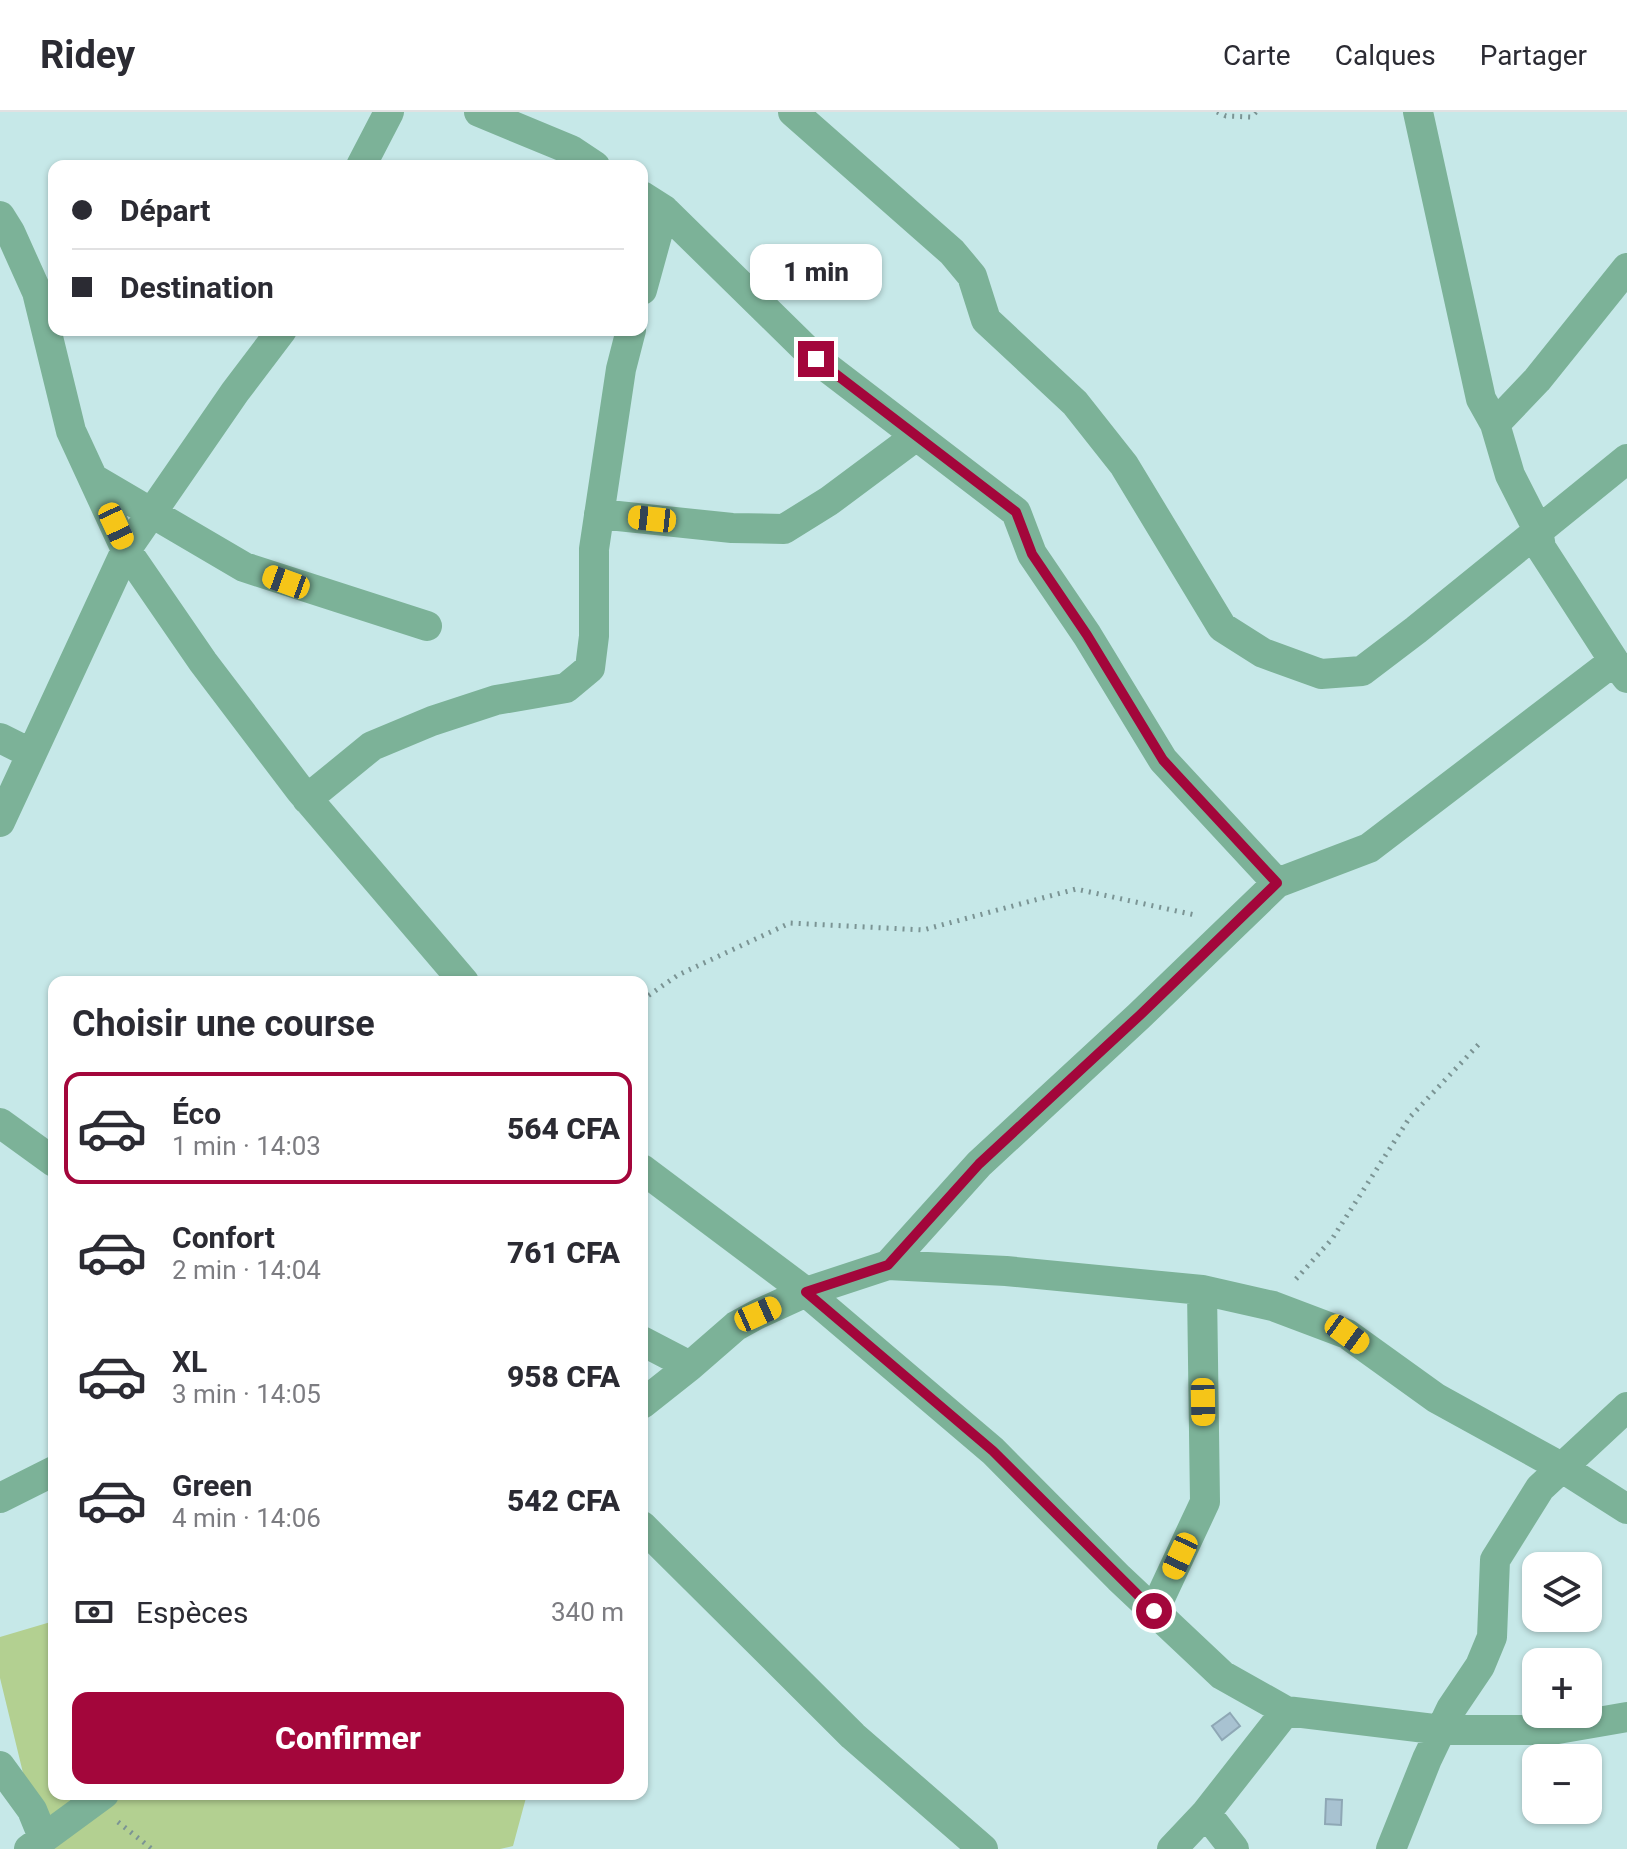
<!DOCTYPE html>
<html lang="fr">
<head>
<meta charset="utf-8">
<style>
  :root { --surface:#fff; --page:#f7f7f7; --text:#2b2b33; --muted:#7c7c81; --line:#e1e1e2; --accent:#a3063b }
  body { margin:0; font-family:Roboto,sans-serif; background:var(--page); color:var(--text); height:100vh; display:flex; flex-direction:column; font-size:30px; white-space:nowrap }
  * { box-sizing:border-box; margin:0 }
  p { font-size:26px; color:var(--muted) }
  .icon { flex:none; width:44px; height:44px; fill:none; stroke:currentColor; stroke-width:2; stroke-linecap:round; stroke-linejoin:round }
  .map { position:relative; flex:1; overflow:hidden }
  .details { position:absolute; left:48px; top:864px; width:600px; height:824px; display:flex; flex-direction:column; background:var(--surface); border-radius:16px; box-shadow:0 2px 6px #0004 }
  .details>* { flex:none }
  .hud { position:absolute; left:48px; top:48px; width:600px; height:176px; border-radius:16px; box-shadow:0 2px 6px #0004; display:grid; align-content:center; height:176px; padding:0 24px; background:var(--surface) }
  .buttons { position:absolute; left:1522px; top:1440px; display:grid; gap:16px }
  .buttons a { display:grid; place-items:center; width:80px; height:80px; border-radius:16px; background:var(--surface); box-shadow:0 2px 6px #0004; font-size:40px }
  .end { position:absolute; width:36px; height:36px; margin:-18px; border:10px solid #a3063b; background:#fff; box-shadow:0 0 0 4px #fff }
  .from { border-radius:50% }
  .bubble { position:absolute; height:56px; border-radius:16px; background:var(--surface); box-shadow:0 2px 6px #0004; font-size:26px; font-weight:800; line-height:56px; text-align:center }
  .car { position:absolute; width:24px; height:48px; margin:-24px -12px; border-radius:10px; box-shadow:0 0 6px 2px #0007; background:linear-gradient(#f5c518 24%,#345 0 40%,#f5c518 0 76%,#345 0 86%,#f5c518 0) }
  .hud b { display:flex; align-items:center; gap:28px; height:76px; font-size:30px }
  .hud b+b { border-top:2px solid var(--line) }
  .hud i { width:20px; height:20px; background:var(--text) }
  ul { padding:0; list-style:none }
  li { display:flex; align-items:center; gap:24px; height:112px; margin:0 16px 12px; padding:0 8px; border:4px solid transparent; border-radius:16px }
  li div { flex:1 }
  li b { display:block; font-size:30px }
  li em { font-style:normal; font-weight:800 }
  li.active { border-color:var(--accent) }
  li>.icon { width:72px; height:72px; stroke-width:1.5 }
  h2 { padding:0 24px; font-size:36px; line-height:96px }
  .pay { display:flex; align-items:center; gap:20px; height:88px; padding:0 24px; font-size:30px }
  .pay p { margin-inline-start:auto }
  .button { display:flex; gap:16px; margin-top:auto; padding:16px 24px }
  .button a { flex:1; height:92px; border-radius:16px; background:var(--accent); color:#fff; font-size:32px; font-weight:800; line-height:92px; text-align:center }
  header { display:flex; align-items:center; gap:48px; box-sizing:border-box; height:112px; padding:0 40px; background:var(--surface); border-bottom:2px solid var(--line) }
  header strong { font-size:38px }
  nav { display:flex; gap:44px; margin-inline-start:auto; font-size:28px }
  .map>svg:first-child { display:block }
</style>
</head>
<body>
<header>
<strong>Ridey</strong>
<nav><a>Carte</a><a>Calques</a><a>Partager</a></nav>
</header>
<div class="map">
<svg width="1627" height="1737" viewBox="0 0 1627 1737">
  <rect width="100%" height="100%" fill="#c6e8e8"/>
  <!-- green -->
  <path fill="#b3d091" d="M54,1509V1682H527L513,1734L500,1737H48L32,1698L0,1566V1525Z"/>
  <!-- building -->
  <path fill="#a8c2d1" stroke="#8ea7b5" stroke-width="2" d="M1230,1601L1240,1614L1222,1628L1212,1614Z
    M1326,1687L1342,1688L1341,1713L1325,1712Z"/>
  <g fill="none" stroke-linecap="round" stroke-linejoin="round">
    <!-- path -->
    <path stroke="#7b9494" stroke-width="5" stroke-dasharray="2 6" stroke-linecap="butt" d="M1217,0L1226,4L1251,5L1256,0
      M642,888L678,863L790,811L923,818L1076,777L1195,803
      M1296,1167L1332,1127L1410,1005L1479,932
      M118,1710L152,1737"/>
    <!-- minor -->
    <path stroke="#7cb298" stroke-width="30" d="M479,0L571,38L595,54
      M793,0L952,140L972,164L986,208L1075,291L1124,353L1222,515L1263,541L1321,562L1362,559L1416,518L1627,347
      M1418,0L1481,287L1495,312L1510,363L1538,418L1541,436L1614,549L1627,566
      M361,54L389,0
      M642,84L664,98L816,247L1016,400L1032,442L1087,523L1163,648L1277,771
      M0,104L10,120L37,180L71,319L126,438L203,550L300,678L464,870
      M642,178L664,98
      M1495,312L1537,268L1627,156
      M94,367L244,455L427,514
      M599,402L732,416L784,417L829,389L915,325
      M0,626L30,641
      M307,687L372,634L432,609L496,588L566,576L590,556L594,524V437L621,257L631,218
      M0,710L126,438L235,280L282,218
      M0,1011L54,1050
      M642,1057L806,1180L993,1339L1119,1466L1222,1563L1286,1599L1206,1701L1234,1737
      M888,1153L979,1052L1139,904L1277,771L1369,736L1614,549
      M642,1229L690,1254L736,1214L758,1202L806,1180L888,1153L1006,1159L1202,1178L1273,1194L1347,1222L1436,1286L1561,1355L1627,1397
      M642,1292L690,1254
      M0,1386L54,1359
      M642,1414L853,1624L983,1737
      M1154,1499L1205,1390L1202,1178
      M1286,1599L1442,1618H1552L1627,1605
      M0,1654L32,1698L43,1725
      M29,1737L104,1682
      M1172,1737L1206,1701
      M1391,1737L1427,1647L1451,1597L1480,1554L1492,1525L1495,1448L1540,1376L1627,1295"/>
  </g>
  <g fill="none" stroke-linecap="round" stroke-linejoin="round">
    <!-- route -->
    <path stroke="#a3063b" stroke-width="10" d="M816,247L1016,400L1032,442L1087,523L1163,648L1277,771L1139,904L979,1052L888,1153L806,1180L993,1339L1154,1499"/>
  </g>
</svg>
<div class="buttons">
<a><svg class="icon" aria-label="layers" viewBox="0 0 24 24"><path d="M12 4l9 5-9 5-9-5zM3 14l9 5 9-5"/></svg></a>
<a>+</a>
<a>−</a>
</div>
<i class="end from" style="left:1154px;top:1499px"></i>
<i class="end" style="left:816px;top:247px"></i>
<div class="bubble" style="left:750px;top:132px;width:132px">1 min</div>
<i class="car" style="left:652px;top:407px;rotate:276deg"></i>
<i class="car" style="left:116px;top:414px;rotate:155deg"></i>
<i class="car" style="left:286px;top:470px;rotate:290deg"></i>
<i class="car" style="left:758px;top:1202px;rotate:66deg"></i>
<i class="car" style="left:1347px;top:1222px;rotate:126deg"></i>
<i class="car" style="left:1203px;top:1290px;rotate:179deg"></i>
<i class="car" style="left:1180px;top:1444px;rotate:205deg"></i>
<div class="hud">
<b><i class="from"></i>Départ</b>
<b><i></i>Destination</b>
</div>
<section class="details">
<h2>Choisir une course</h2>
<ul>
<li class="active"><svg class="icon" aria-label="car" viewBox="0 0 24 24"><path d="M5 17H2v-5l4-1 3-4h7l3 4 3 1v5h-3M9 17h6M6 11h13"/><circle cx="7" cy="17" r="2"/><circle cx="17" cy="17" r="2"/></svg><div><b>Éco</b><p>1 min · 14:03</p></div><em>564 CFA</em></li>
<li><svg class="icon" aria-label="car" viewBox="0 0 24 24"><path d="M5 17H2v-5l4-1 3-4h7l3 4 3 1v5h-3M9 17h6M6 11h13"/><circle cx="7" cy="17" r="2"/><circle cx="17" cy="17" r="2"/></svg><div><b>Confort</b><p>2 min · 14:04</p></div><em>761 CFA</em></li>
<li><svg class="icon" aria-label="car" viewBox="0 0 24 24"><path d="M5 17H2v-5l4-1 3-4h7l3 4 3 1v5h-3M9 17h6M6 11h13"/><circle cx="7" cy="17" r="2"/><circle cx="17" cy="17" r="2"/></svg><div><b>XL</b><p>3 min · 14:05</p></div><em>958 CFA</em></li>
<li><svg class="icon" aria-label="car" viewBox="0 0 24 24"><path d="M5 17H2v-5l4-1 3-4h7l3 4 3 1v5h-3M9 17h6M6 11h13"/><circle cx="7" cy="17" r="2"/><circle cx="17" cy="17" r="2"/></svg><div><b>Green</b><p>4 min · 14:06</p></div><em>542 CFA</em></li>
</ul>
<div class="pay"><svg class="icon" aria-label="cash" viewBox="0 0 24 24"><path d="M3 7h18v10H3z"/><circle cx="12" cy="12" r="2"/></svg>Espèces<p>340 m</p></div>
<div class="button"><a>Confirmer</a></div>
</section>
</div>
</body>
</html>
